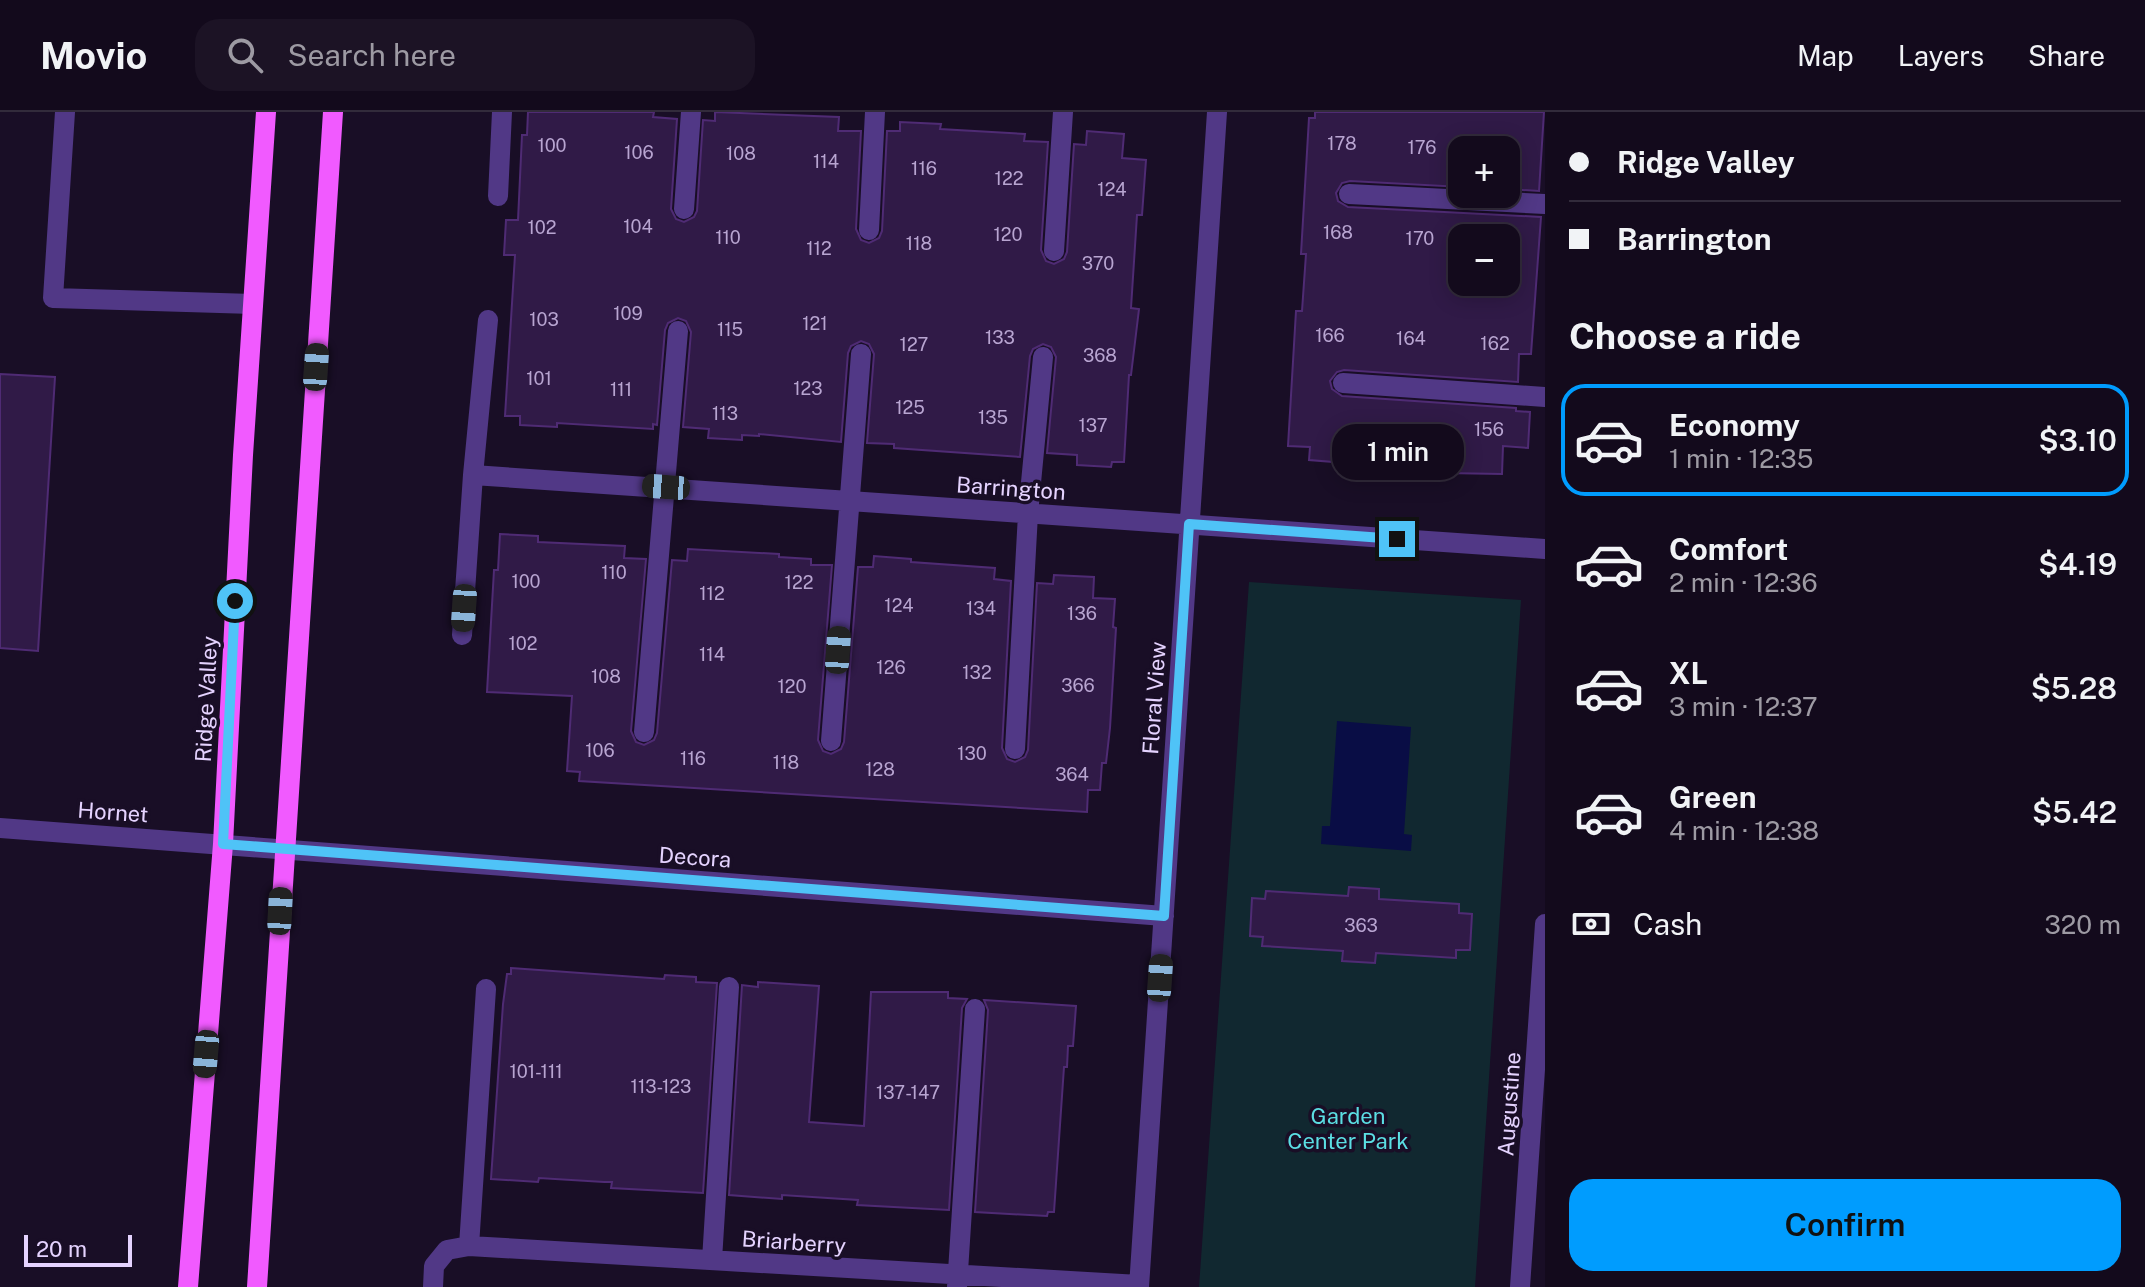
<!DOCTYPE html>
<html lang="en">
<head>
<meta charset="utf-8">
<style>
  :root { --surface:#130a1c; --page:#1c1325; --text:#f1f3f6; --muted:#9d9aa3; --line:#322b3b; --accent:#009cfe }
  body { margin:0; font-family:"Public Sans",sans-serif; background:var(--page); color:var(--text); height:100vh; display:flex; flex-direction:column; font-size:30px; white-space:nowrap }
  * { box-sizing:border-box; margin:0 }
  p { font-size:26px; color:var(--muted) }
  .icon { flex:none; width:44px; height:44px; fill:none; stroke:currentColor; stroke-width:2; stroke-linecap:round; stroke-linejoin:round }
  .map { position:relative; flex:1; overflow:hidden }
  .sheet { display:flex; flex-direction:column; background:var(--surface); width:600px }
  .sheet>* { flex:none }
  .hud { display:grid; align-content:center; height:176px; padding:0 24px; background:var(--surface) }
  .buttons { position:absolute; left:1448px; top:24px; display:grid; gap:16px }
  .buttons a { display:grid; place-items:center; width:72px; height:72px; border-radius:16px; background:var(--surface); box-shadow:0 4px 20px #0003,0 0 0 2px var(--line); font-size:40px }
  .scale { position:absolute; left:24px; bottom:20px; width:108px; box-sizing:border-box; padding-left:8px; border:4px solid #e5d3ff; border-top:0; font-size:22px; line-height:28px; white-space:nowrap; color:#e5d3ff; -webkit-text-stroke:6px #190e26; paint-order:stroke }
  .end { position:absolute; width:36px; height:36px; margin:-18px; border:10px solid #4fc3f7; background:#111; box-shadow:0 0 0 4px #111 }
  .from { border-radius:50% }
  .bubble { position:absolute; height:56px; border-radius:24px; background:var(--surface); box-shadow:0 4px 20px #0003,0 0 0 2px var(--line); font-size:26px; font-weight:600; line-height:56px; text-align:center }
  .car { position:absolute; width:24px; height:48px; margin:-24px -12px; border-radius:10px; box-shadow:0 0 6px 2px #0007; background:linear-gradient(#222 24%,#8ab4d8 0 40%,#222 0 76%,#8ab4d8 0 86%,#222 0) }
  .hud b { display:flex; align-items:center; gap:28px; height:76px; font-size:30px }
  .hud b+b { border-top:2px solid var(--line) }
  .hud i { width:20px; height:20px; background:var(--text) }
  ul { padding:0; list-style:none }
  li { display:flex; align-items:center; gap:24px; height:112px; margin:0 16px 12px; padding:0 8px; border:4px solid transparent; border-radius:24px }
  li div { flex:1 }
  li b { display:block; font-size:30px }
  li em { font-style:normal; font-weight:600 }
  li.active { border-color:var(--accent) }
  li>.icon { width:72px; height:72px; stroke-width:1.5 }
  h2 { padding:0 24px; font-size:36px; line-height:96px }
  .pay { display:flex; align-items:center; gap:20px; height:88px; padding:0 24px; font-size:30px }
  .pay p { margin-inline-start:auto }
  .button { display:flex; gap:16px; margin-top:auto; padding:16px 24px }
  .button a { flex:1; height:92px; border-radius:24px; background:var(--accent); color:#111; font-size:32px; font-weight:600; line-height:92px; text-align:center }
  header { display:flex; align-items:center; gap:48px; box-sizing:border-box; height:112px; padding:0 40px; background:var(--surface); border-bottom:2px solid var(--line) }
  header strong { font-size:38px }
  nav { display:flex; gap:44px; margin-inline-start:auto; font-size:28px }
  .search { width:560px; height:72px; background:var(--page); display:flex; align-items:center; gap:20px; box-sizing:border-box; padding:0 28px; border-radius:24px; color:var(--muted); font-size:30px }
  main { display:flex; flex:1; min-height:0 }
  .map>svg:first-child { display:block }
</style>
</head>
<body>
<header>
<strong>Movio</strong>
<div class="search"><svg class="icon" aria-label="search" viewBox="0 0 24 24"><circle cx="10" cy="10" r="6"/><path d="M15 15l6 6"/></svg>Search here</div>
<nav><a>Map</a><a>Layers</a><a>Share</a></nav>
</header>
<main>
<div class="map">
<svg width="1545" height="1175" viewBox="0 0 1545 1175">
  <rect width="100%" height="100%" fill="#190e26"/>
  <!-- green -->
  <path fill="#112830" d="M1249,470L1521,488L1475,1175H1199Z"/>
  <!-- water -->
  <path fill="#090d45" d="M1337,609L1411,615L1404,722L1412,723L1411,739L1321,732L1322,714H1330Z"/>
  <!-- building -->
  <path fill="#301a47" stroke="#4f2b74" stroke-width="2" fill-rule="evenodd" d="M528,0H654L653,5L677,7L671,97L676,107L684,110L694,105L697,99L703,8L715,9V0L839,5L838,19H861L856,117L861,128L869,131L879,126L882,119L887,19H900V10L941,12L940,17L1025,22L1024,29L1048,30L1041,138L1046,149L1054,152L1064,147L1067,140L1074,32L1086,33L1087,19L1124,22L1122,46L1146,48L1142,103H1137L1131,196L1139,197L1131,263H1129L1124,350H1112L1111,355L1077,353V343L1047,341L1056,245L1051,235L1043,232L1033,237L1030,244L1020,345L894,336V332L867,331L874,242L869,232L861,229L851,234L848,241L841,330L759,322V324L742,323V328L708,326L709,317L683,315L691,220L686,209L678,206L668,211L665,218L657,313L653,312V317L557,311V315L520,313V304H505L515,143H504L506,108H518L522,23H527Z
    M1315,0H1544L1539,79L1506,77V38H1462V75L1350,69L1342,71L1336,81L1338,89L1348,95L1541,105L1531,242H1519L1518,270L1344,258L1337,260L1330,269L1332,277L1342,284L1516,296V299L1530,300L1528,336L1503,334L1502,362L1446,361L1447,359L1309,348L1310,335L1288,334L1296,199H1302L1306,142H1301L1309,6H1315ZM1462,126H1506V170H1462Z
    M0,262L55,265L38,539L0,536Z
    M500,422L538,424V430L625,434L624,446L646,447L631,619L636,630L644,633L654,628L657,621L672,448L687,449L688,437L779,442V445L811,447V453H832L818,628L823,639L831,642L841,637L844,630L858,455H873L874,444L911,447V450L995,456L994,467L1011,469L1002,636L1007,647L1015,650L1025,645L1028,638L1037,471L1053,472L1054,463L1094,465L1093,486L1115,487L1113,515L1116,516L1110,616L1106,651H1102L1100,678H1088L1087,700L579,669L580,660L567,659L572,584L487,580L494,458H498Z
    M1349,775L1379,777V787L1459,792V801L1472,802L1470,838H1456V846L1376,841L1375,851L1342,849L1343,839L1262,834L1263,825L1250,824L1252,786L1265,787L1266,779L1348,784Z
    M511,856L664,867L665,863L696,865V870L717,871L703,1081L611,1076L612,1070H604L539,1066L538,1070L491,1067L503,892L507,862H511Z
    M758,870L819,874L809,1010L864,1014L871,880H948V886L967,887L962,896L949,1098L857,1093L858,1088L782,1083V1087L729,1083L742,873L758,875Z
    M984,888L1076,894L1073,934H1068L1067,955H1064L1054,1100H1048L1047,1104L975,1100L988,898Z"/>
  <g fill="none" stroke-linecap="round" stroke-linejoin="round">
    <!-- minor -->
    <path stroke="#513886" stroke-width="20" d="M65,0L53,186L253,192
      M1349,82L1545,92
      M498,84L502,0
      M684,97L691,0
      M869,118L875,0
      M1054,139L1063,0
      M1343,271L1545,285
      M473,363L1545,437
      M462,523L473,363L488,208
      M644,620L678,219
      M831,629L861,242
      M1015,637L1028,402L1043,245
      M0,716L1164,804
      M469,1134L486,877
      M712,1148L729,875
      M433,1175L434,1154L447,1138L469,1134L1139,1173
      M957,1175L975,897
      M1139,1175L1217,0
      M1520,1175L1545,812"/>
    <!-- major -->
    <path stroke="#f15aff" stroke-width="20" d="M188,1175L223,732L243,343L266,0
      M257,1175L333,0"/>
  </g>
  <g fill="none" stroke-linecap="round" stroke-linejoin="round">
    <!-- route -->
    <path stroke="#4fc3f7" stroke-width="10" d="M235,489L223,732L1164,804L1189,412L1397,427"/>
  </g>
  <g text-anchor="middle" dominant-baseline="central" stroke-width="7" stroke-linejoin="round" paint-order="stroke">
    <!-- number labels -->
    <g font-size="18" fill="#b8a5d1">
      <text x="1342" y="31">178</text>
      <text x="552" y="33">100</text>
      <text x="1422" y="35">176</text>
      <text x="639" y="40">106</text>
      <text x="741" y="41">108</text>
      <text x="826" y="49">114</text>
      <text x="924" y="56">116</text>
      <text x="1009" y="66">122</text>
      <text x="1112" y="77">124</text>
      <text x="638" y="114">104</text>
      <text x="542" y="115">102</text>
      <text x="1338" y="120">168</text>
      <text x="1008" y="122">120</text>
      <text x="728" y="125">110</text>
      <text x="1420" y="126">170</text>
      <text x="919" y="131">118</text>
      <text x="819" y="136">112</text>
      <text x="1098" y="151">370</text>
      <text x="628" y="201">109</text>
      <text x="544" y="207">103</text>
      <text x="815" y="211">121</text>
      <text x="730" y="217">115</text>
      <text x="1330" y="223">166</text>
      <text x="1000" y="225">133</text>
      <text x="1411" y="226">164</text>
      <text x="1495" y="231">162</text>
      <text x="914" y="232">127</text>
      <text x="1100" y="243">368</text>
      <text x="539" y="266">101</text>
      <text x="808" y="276">123</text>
      <text x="621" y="277">111</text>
      <text x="910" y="295">125</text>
      <text x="725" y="301">113</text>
      <text x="993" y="305">135</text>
      <text x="1093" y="313">137</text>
      <text x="1489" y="317">156</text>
      <text x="614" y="460">110</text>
      <text x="526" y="469">100</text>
      <text x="799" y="470">122</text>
      <text x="712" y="481">112</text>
      <text x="899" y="493">124</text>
      <text x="981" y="496">134</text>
      <text x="1082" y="501">136</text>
      <text x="523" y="531">102</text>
      <text x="712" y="542">114</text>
      <text x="891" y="555">126</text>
      <text x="977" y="560">132</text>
      <text x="606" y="564">108</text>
      <text x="1078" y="573">366</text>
      <text x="792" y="574">120</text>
      <text x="600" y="638">106</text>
      <text x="972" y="641">130</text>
      <text x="693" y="646">116</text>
      <text x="786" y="650">118</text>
      <text x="880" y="657">128</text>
      <text x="1072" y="662">364</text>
      <text x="1361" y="813">363</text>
      <text x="536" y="959">101-111</text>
      <text x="661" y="974">113-123</text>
      <text x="908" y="980">137-147</text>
    </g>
    <!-- street labels -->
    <g font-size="22" fill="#e5d3ff" stroke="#190e26">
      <text transform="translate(1011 376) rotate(4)">Barrington</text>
      <text transform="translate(1154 586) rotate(-86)">Floral View</text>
      <text transform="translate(206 587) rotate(-87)">Ridge Valley</text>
      <text transform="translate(113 700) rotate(4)">Hornet</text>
      <text transform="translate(695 745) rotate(4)">Decora</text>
      <text transform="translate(1509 992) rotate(-86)">Augustine</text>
      <text transform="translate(794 1130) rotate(4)">Briarberry</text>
    </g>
    <!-- park labels -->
    <g font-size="22" fill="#5bdee3" stroke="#190e26">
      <text x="1348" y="1004">Garden<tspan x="1348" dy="25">Center Park</tspan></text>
    </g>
  </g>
</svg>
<div class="buttons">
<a>+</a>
<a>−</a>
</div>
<div class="scale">20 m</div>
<i class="end from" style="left:235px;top:489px"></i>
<i class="end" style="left:1397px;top:427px"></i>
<div class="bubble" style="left:1332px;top:312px;width:132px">1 min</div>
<i class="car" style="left:316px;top:255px;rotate:4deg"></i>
<i class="car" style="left:666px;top:375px;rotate:274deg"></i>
<i class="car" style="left:464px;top:496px;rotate:184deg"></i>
<i class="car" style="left:838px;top:538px;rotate:4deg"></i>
<i class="car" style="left:280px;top:799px;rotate:3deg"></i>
<i class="car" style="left:1160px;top:866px;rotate:4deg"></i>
<i class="car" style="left:206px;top:942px;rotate:185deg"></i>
</div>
<section class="sheet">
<div class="hud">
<b><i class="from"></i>Ridge Valley</b>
<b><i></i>Barrington</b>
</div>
<h2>Choose a ride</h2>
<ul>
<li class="active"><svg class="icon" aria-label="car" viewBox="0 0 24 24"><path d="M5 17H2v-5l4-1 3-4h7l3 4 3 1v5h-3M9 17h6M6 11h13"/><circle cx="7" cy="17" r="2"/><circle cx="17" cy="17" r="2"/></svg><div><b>Economy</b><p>1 min · 12:35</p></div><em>$3.10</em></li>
<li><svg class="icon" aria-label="car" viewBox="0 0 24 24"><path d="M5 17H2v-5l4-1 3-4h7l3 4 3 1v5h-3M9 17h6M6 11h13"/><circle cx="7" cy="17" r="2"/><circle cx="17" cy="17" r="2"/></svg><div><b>Comfort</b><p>2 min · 12:36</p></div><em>$4.19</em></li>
<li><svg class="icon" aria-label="car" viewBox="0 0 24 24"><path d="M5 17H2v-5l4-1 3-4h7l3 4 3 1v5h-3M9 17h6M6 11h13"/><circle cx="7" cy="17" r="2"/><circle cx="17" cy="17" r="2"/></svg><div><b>XL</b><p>3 min · 12:37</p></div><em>$5.28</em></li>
<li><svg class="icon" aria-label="car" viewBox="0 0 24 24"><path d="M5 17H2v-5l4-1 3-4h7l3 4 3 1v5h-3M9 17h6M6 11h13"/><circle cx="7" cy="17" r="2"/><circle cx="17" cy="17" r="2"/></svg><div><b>Green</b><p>4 min · 12:38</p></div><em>$5.42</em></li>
</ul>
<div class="pay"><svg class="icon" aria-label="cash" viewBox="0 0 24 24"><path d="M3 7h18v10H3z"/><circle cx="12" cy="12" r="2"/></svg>Cash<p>320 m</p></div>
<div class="button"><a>Confirm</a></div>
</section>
</main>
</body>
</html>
